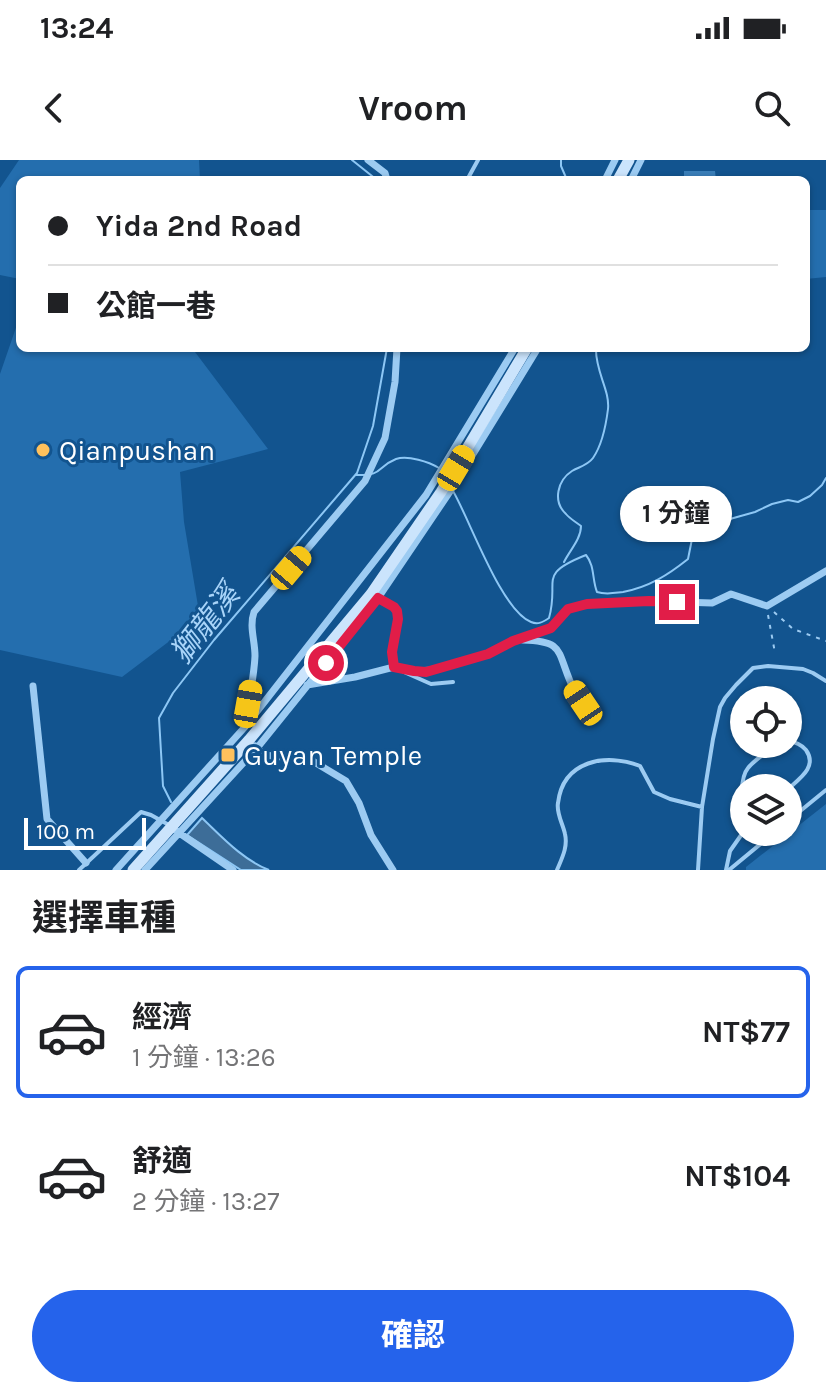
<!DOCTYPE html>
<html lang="zh-TW">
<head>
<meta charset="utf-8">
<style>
  :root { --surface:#fff; --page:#f2f2f2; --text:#202124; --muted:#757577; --line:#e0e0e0; --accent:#2563eb }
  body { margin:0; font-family:Karla,"Noto Sans TC",sans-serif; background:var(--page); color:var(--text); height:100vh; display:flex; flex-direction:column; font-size:30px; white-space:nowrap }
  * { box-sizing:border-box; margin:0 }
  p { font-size:26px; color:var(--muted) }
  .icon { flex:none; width:44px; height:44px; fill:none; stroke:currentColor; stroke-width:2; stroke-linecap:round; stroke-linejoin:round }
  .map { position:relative; height:710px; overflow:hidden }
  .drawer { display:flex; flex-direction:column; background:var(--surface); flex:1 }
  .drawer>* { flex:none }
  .hud { position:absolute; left:16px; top:16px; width:794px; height:176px; border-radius:12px; box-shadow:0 2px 6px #0004; display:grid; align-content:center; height:176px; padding:0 32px; background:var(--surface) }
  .buttons { position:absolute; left:730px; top:526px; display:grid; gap:16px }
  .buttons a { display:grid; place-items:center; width:72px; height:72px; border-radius:50%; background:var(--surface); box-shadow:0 2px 6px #0004; font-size:40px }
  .scale { position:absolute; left:24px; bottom:20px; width:122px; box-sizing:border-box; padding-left:8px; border:4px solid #fff; border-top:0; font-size:22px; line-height:28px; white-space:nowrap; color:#fff; -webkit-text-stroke:6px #12548f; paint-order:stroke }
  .end { position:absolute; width:36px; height:36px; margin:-18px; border:10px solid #e11d48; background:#fff; box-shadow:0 0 0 4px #fff }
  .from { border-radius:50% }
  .bubble { position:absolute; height:56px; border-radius:28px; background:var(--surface); box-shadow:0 2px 6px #0004; font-size:26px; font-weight:700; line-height:56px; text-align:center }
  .car { position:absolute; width:24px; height:48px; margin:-24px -12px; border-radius:10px; box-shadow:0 0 6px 2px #0007; background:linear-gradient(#f5c518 24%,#345 0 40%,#f5c518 0 76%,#345 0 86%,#f5c518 0) }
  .hud b { display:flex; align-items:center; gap:28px; height:76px; font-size:30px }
  .hud b+b { border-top:2px solid var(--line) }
  .hud i { width:20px; height:20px; background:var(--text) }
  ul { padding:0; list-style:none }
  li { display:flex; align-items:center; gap:24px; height:132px; margin:0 16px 12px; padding:0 16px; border:4px solid transparent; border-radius:12px }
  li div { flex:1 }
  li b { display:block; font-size:30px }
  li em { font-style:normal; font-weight:700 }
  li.on { border-color:var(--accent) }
  li>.icon { width:72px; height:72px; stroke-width:1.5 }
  h2 { padding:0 32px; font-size:36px; line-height:96px }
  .cta { display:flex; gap:16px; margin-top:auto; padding:16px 32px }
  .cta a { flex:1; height:92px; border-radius:48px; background:var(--accent); color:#fff; font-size:32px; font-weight:700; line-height:92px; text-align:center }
  .status { display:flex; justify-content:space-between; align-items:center; height:56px; padding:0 40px; background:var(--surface); direction:ltr }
  .status svg { height:22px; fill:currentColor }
  header { display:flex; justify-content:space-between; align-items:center; height:104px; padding:0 32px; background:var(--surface); font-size:36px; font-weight:700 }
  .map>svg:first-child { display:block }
</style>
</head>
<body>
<div class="status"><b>13:24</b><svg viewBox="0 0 49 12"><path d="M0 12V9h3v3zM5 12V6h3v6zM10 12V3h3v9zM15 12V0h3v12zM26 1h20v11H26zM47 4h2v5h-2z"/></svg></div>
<header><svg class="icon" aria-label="back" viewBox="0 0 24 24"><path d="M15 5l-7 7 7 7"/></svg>Vroom<svg class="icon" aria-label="search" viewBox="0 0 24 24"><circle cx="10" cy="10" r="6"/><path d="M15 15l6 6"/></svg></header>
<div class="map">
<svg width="826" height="710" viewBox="0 0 826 710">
  <rect width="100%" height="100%" fill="#12548f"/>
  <!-- green -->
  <path fill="#246eae" d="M19,0H199L200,20H20V119L0,115V28Z
    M806,50H826V117L806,119Z
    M20,156V188H192L268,289L180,312L184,362L200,458L122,517L0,490V214Z
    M826,644V710H746V707Z"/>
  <!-- water -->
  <path fill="#3d6d98" stroke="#8dc7f5" stroke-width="2" d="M202,658C222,677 243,700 269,710H241L187,675Z"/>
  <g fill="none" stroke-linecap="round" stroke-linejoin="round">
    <!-- stream -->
    <path stroke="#8dc7f5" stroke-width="2" d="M352,0L377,20
      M561,0V6L567,20
      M356,315C384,316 376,307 396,299C408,295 429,302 439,308
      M453,331C470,360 501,450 531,462C538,465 543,462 549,458C560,419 536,415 586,395C595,406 592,420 597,432C606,435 614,433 623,432C649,427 668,415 688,399L692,379L730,359L755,352L772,344L788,340L798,342L810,336L822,325L826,318
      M564,402C570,390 581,379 581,366C576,362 570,359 566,354C552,341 558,320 572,311C579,307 588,305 593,298C602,285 606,265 608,249C610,230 595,211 596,188
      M171,642L163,626L159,558L173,533L214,480L357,313L373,266L387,188"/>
  </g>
  <!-- building -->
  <path fill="#3a7eb8" d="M684,11H715L716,20H684Z"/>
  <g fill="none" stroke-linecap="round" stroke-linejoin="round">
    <!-- path -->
    <path stroke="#9ccbf2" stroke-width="2" stroke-dasharray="4 6" stroke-linecap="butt" d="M774,452L793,469L826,481
      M768,455L775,493"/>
    <!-- lane -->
    <path stroke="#9ccbf2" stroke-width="4" d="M467,20L478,0
      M404,512L431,524L453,522
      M788,581C796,582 801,584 806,590C818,607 799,619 788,629
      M702,647L713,579L720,547L725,538L736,525L753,508L768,506L803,509L813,513L826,521
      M788,661L826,630
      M744,666C743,651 738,620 748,608C755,599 769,591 778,584
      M79,710L141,652L151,655L169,665
      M557,710C562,698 568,687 565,674C563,664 556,653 558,643C563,600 606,593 640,606L654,632L670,639L702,647L698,710
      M726,710L730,691L744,671
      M729,710L775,672"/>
    <!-- street -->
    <path stroke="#9ccbf2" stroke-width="7" d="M368,0L385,13L387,20
      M605,20L615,0
      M631,20L641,0
      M523,480C563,481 557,490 570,521C573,529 579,536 583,543
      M394,507L414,511L434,510L488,494L513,481L551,468L568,449L587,444L649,441L712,443L731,434L767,446L826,411
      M307,525L355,517L394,507L392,492L398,459L397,451L394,447L376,437
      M33,526L47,659L86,703
      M245,565C248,543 254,519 255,496C255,480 249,467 254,452L365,321L385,278L395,222L397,188
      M255,586L264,595L311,600L346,621L359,643L371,675L393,710
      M175,670L233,710
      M116,710L244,568L426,335L515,188
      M145,710L257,588L378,438L451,330L538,188"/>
    <!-- secondary -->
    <path stroke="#cbe4fc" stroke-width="11" d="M618,20L629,0
      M133,710L249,580L371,434L441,332L527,188"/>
  </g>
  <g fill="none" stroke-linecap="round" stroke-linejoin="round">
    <!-- route -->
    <path stroke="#e11d48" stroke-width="10" d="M326,503L378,438L394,447L397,451L398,459L392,492L394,507L414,511L426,512L488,494L513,481L551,468L568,449L587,444L649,441L677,442"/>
  </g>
  <!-- markers -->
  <g fill="#ffc15c" stroke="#12548f" stroke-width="3">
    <circle cx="43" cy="290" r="8"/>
    <rect x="220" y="587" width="16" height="16" rx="4"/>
  </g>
  <g text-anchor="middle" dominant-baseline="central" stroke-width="6" stroke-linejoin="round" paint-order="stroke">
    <!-- poi labels -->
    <g font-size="28" fill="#fff" stroke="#12548f" text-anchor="start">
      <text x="59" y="290">Qianpushan</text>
      <text x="244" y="595">Guyan Temple</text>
    </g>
    <!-- water labels -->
    <g font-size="30" font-style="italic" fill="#a8d4f9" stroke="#12548f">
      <text transform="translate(205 464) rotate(-52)">獅龍溪</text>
    </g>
  </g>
</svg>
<div class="buttons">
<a><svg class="icon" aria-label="locate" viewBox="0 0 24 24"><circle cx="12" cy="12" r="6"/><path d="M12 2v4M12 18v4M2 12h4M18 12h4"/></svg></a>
<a><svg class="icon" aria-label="layers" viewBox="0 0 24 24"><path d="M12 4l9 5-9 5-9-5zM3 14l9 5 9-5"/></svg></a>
</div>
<div class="scale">100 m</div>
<i class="end from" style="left:326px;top:503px"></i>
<i class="end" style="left:677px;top:442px"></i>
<div class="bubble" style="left:620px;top:326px;width:112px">1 分鐘</div>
<i class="car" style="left:456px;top:308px;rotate:31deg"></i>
<i class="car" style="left:291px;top:408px;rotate:40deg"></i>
<i class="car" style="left:583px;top:543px;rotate:326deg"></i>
<i class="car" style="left:248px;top:544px;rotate:10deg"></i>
<div class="hud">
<b><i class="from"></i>Yida 2nd Road</b>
<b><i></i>公館一巷</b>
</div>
</div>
<section class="drawer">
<h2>選擇車種</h2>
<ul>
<li class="on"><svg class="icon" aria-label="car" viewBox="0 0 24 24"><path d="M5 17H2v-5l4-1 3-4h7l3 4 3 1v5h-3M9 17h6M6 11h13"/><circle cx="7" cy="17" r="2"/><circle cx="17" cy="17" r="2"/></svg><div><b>經濟</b><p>1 分鐘 · 13:26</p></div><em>NT$77</em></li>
<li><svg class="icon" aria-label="car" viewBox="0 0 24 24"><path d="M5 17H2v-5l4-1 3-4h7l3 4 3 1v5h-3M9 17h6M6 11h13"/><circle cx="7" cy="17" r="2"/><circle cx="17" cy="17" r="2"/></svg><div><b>舒適</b><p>2 分鐘 · 13:27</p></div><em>NT$104</em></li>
</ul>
<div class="cta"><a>確認</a></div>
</section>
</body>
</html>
